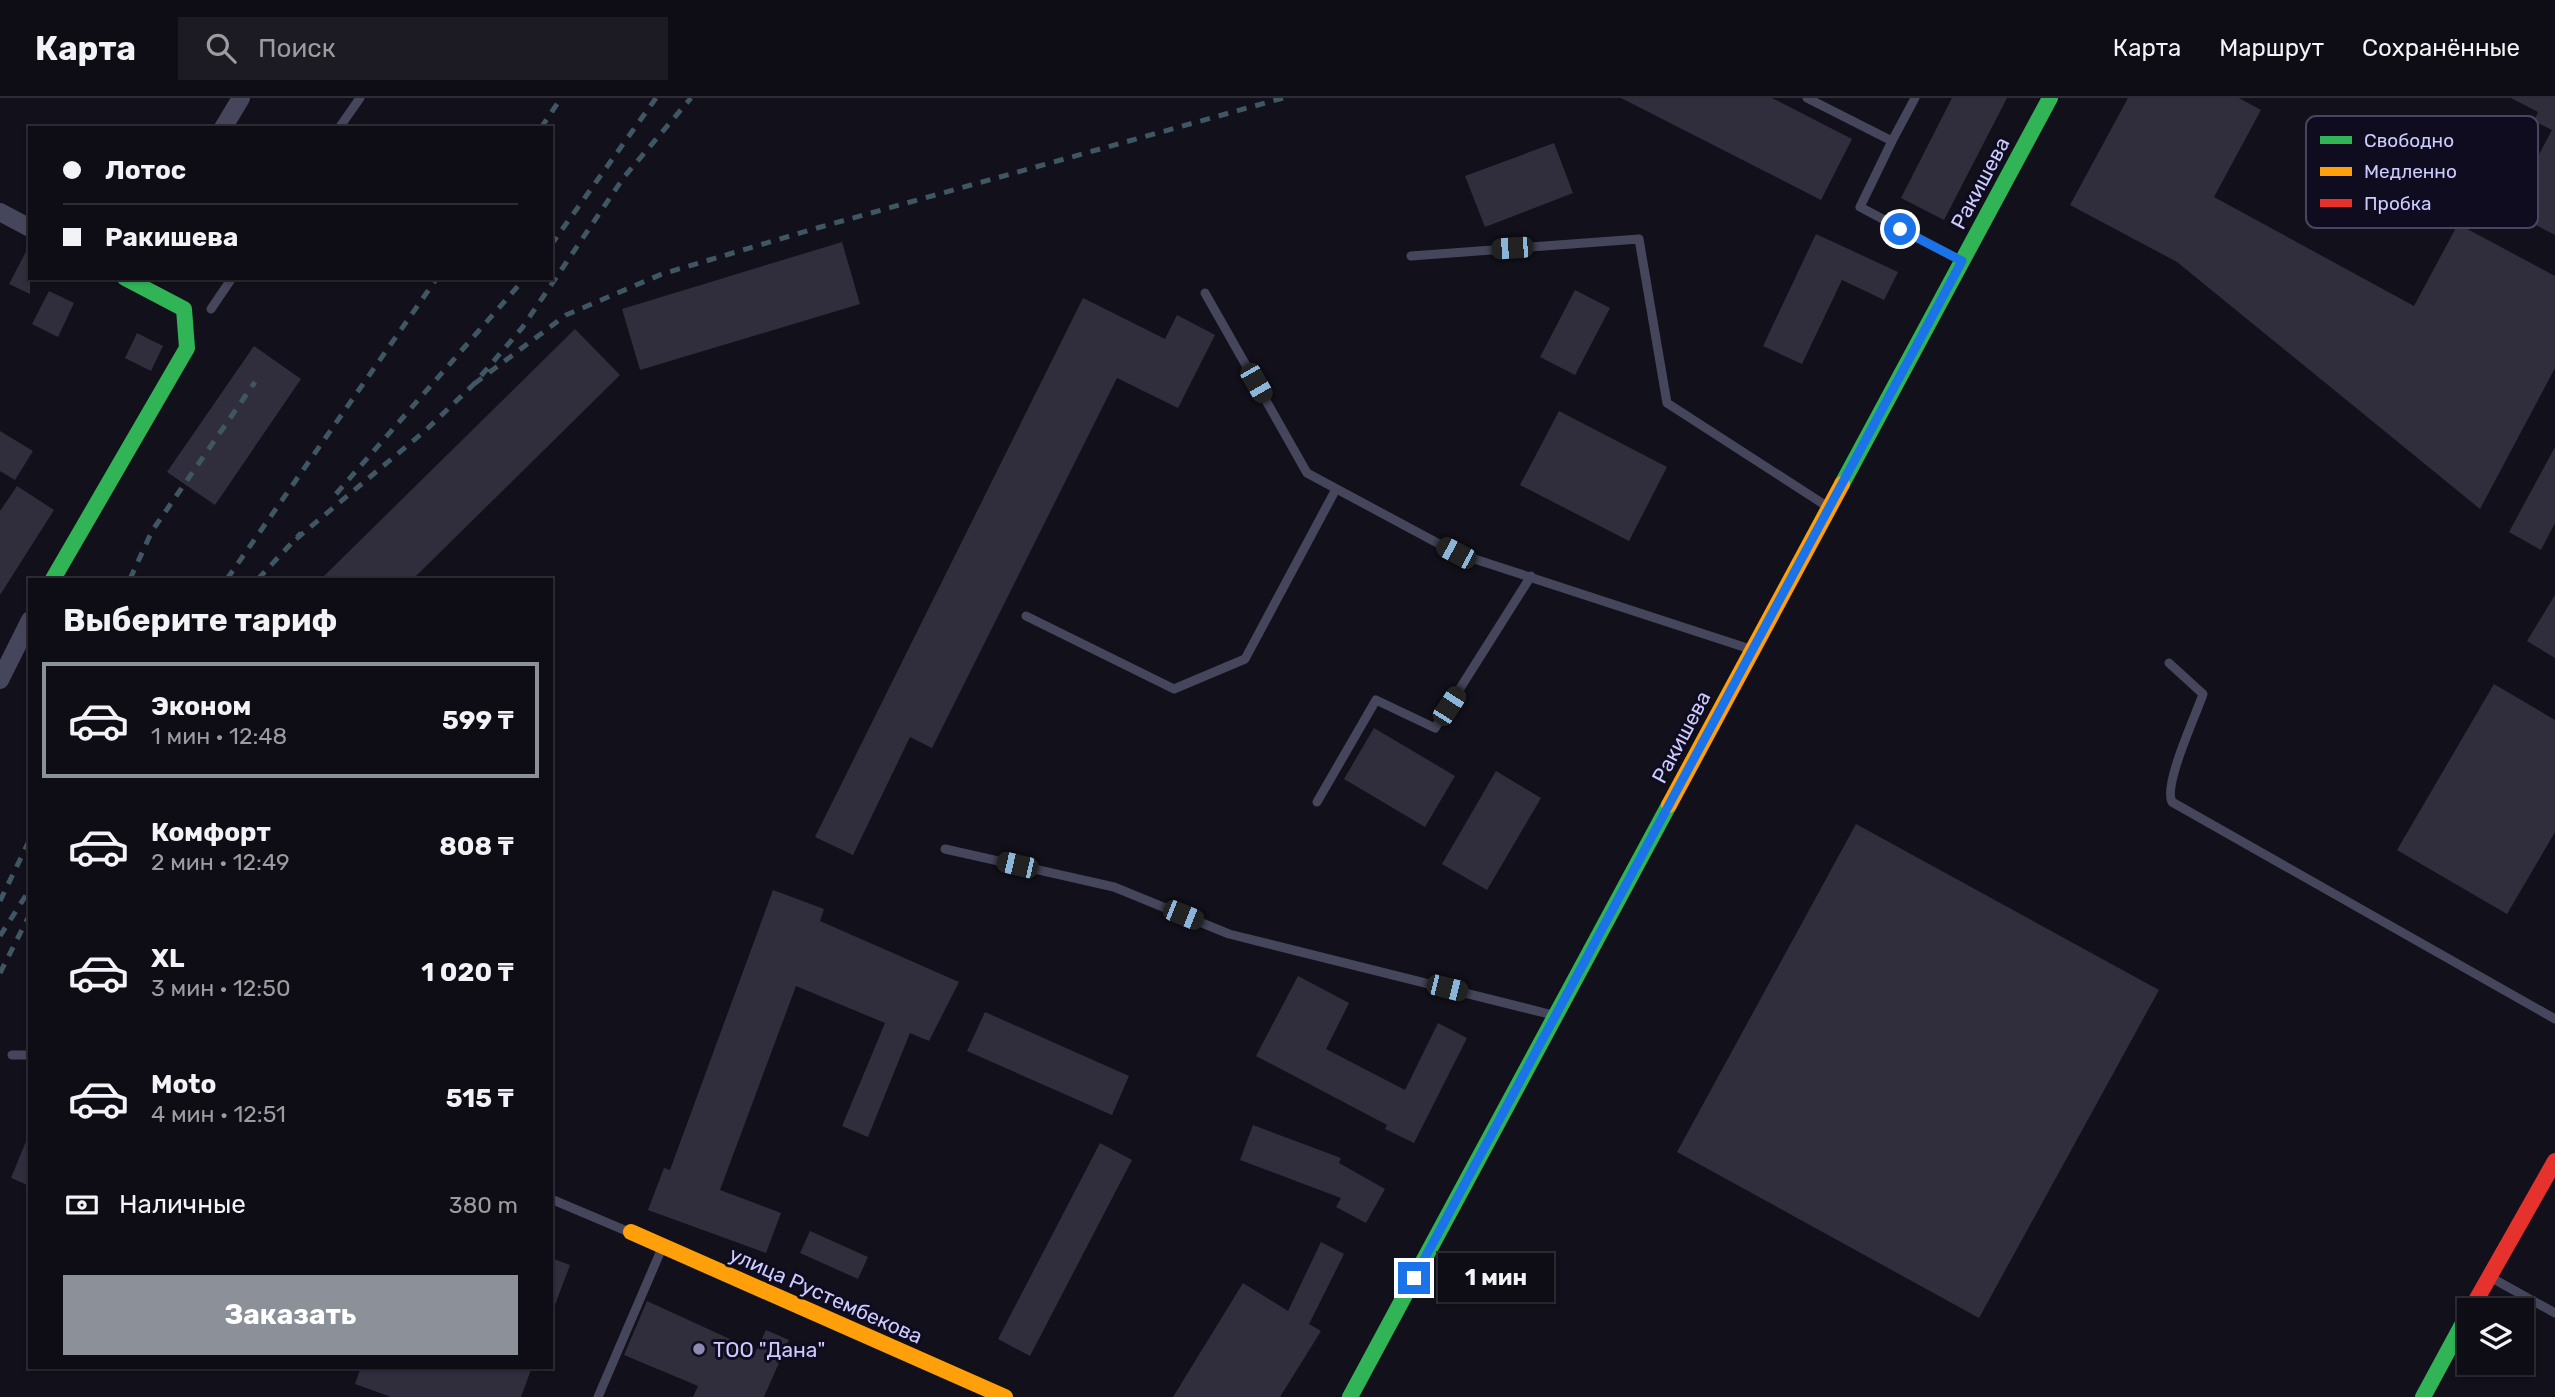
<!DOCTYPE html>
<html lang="ru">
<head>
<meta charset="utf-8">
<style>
  :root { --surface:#0e0c14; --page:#1c1a22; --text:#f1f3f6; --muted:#9b9ba0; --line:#2e2c34; --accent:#8c9099 }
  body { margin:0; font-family:Rubik,sans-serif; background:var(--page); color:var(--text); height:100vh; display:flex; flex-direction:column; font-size:26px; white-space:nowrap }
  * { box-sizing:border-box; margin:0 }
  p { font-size:23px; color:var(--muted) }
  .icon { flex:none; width:38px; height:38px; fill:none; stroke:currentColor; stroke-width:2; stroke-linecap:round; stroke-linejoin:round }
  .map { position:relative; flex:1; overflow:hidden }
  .sheet { position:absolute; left:28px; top:480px; width:525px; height:791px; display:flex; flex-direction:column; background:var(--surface); border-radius:0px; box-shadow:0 2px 5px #0004,0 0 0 2px var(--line) }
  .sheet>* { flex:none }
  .top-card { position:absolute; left:28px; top:28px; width:525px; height:154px; border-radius:0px; box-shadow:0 2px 5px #0004,0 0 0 2px var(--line); display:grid; align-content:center; height:154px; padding:0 35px; background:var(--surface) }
  .fabs { position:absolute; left:2457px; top:1200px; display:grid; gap:14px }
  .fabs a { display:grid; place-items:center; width:77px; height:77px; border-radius:0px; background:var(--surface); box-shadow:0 2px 5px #0004,0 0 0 2px var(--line); font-size:35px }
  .end { position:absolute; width:32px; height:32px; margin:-16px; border:9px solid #1a73e8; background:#fff; box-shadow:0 0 0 4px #fff }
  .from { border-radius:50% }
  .bubble { position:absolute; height:49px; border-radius:0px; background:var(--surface); box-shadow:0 2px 5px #0004,0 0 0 2px var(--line); font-size:23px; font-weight:700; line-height:49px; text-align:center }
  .car { position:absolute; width:21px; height:42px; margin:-21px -10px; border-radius:9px; box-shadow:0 0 5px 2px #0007; background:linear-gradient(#222 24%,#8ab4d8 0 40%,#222 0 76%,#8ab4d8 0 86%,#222 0) }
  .top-card b { display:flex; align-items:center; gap:24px; height:66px; font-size:26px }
  .top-card b+b { border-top:2px solid var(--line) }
  .top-card i { width:18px; height:18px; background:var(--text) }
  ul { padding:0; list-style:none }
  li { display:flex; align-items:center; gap:21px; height:116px; margin:0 14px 10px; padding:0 21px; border:4px solid transparent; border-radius:0px }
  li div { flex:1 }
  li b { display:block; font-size:26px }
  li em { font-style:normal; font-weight:700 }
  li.active { border-color:var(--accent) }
  li>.icon { width:63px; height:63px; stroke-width:1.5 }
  h2 { padding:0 35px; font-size:32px; line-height:84px }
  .pay { display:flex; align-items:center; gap:18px; height:77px; padding:0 35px; font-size:26px }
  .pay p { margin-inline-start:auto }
  .action { display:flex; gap:14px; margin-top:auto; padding:14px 35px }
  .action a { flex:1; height:80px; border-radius:0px; background:var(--accent); color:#fff; font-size:28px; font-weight:700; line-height:80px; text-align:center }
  header { display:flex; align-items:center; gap:42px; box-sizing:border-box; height:98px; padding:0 35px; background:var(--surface); border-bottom:2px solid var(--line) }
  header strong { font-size:33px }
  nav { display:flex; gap:38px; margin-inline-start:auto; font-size:24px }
  .search { width:490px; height:63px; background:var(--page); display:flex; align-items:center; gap:18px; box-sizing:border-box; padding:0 24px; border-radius:0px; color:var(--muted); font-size:26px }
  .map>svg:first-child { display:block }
</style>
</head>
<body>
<header>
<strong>Карта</strong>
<div class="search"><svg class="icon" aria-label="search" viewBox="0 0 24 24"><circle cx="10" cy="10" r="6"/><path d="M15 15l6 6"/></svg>Поиск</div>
<nav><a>Карта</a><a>Маршрут</a><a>Сохранённые</a></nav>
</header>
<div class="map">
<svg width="2555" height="1299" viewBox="0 0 2555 1299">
  <rect width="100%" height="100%" fill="#12101a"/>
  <!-- building -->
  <path fill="#302e3d" d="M1621,0H1772L1852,41L1821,102Z
    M1952,0H2007L1944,122L1901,100Z
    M2128,0H2239L2261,12L2214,99L2414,208L2458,126L2555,178V270L2480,411L2177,164L2070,107Z
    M2511,0H2555V137L2509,113L2552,32L2534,23L2538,14Z
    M1554,45L1573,95L1485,129L1465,78Z
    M1816,136L1898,174L1884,202L1842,182L1802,266L1763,248Z
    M842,144L860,206L640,272L622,211Z
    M30,146V196L9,186Z
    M1575,192L1610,210L1575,277L1540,259Z
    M49,193L74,205L58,239L32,226Z
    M1083,200L1165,241L1177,217L1215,237L1178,310L1117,280L932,650L910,639L853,757L815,739Z
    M575,231L620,277L413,481H321Z
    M137,235L163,248L151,273L125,260Z
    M254,248L301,281L215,407L167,374Z
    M1559,313L1667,369L1629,443L1520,387Z
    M0,333L33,353L15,382L0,373Z
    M2555,349V425L2541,452L2509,434Z
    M17,388L54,412L0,497V413Z
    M2555,497V560L2527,543Z
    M2494,586L2555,622V734L2507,816L2397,752Z
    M1374,630L1455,678L1425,729L1344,681Z
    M1496,673L1541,700L1487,792L1442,766Z
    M1856,726L2159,892L1979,1220L1677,1054Z
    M773,792L824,811L820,823L959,884L929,943L910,935L868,1039L842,1028L885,925L796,888L720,1092L781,1115L766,1155L648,1112L664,1070L670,1072Z
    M1298,878L1349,905L1326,951L1405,992L1438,925L1467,940L1414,1045L1385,1031L1387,1027L1256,958Z
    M985,914L1129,978L1112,1017L967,953Z
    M1253,1027L1341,1060L1339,1065L1385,1091L1366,1125L1336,1109L1341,1100L1240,1062Z
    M29,1036H30V1088L11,1080Z
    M1100,1045L1132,1062L1030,1258L998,1241Z
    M810,1133L868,1159L858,1181L800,1155Z
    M1321,1144L1344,1156L1309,1226L1321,1233L1280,1299H1173L1243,1185L1288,1213Z
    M551,1160L570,1167L553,1212H551Z
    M647,1203L756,1253L766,1232L789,1242L764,1299H693L698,1288L624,1257Z
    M361,1269H532L521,1299H391L355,1286Z"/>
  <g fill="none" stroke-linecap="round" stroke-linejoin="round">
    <!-- lane -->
    <path stroke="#45465b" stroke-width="9" d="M1807,0L1892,43L1860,109L1960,162
      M339,30L360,0
      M1892,43L1915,0
      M1411,158L1639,141L1667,305L1828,409
      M1205,195L1307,375L1456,455L1750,551
      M211,211L232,180
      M1026,518L1174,591L1245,561L1336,391
      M2169,565L2203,596C2196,617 2163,687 2172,704L2555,921
      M1317,704L1376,602L1435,630L1531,478
      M945,751L1114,789L1229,836L1553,917
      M12,957H30
      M551,1101L629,1134
      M2490,1179L2555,1215
      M598,1299L662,1150"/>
    <!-- street -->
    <path stroke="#45465b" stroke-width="18" d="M223,30L241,0
      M0,114L30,130
      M0,582L30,522"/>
    <!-- fast -->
    <path stroke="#30b455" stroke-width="16" d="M1842,386L2050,0
      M53,481L187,250L184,211L125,180
      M1350,1299L1669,707
      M2423,1299L2469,1214"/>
    <!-- slow -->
    <path stroke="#ff9f0a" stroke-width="16" d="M1669,707L1842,386
      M631,1134L1005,1299"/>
    <!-- jam -->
    <path stroke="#e5322d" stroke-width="16" d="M2470,1213L2555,1063"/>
    <!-- rail -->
    <path stroke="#3f5663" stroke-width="5" stroke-dasharray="10 9" stroke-linecap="butt" d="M541,30L561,0
      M551,147L656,0
      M474,286L566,217L662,176L817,130L1283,0
      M336,396L525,180
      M296,441L426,332L474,286L522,230L624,79L691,0
      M130,481L152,433L255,284
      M227,481L437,180
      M258,481L301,435
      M0,803L30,741
      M0,838L30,791
      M0,875L30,816"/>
  </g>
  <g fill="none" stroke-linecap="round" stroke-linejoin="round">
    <!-- route -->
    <path stroke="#1a73e8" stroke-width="9" d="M1414,1180L1962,163L1900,131"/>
  </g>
  <!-- markers -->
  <circle fill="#8c8aae" stroke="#0e0c1e" stroke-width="2.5" cx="699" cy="1251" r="7"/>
  <g text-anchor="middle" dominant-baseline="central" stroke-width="6" stroke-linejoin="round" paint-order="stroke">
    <!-- street labels -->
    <g font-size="21" fill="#cdcbfe" stroke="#0e0c1e">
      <text transform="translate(1980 85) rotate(-62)">Ракишева</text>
      <text transform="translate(1681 639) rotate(-62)">Ракишева</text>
      <text transform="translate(826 1197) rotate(24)">улица Рустембекова</text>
    </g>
    <!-- poi labels -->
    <g font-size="21" fill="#cdcbfe" stroke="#0e0c1e" text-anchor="start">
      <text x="713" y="1251">ТОО "Дана"</text>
    </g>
  </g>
  <!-- legend -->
  <rect x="2306" y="18" width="232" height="112" rx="10" fill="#0e0c1e" stroke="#474561" stroke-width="2"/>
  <rect x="2320" y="38" width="32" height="8" fill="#30b455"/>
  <rect x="2320" y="69" width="32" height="9" fill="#ff9f0a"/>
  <rect x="2320" y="101" width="32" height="8" fill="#e5322d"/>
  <g font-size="19" fill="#cdcbfe">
    <text x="2364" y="49">Свободно</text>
    <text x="2364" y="80">Медленно</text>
    <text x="2364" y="112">Пробка</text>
  </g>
</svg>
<div class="fabs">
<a><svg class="icon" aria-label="layers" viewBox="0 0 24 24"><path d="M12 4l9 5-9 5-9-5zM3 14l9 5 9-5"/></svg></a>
</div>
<i class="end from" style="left:1900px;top:131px"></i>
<i class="end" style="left:1414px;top:1180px"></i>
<div class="bubble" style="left:1438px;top:1155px;width:116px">1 мин</div>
<i class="car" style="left:1512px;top:150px;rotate:266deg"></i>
<i class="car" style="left:1256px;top:285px;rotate:150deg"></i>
<i class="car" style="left:1456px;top:455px;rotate:298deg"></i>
<i class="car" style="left:1449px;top:608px;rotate:33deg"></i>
<i class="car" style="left:1017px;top:767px;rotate:283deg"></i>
<i class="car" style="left:1183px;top:817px;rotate:112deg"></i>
<i class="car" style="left:1447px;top:890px;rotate:104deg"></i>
<div class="top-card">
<b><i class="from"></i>Лотос</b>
<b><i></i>Ракишева</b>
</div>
<section class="sheet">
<h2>Выберите тариф</h2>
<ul>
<li class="active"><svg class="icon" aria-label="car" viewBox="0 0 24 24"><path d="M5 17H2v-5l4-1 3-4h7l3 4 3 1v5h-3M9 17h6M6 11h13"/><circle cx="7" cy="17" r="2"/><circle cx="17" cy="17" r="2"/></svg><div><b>Эконом</b><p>1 мин · 12:48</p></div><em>599 ₸</em></li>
<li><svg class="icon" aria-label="car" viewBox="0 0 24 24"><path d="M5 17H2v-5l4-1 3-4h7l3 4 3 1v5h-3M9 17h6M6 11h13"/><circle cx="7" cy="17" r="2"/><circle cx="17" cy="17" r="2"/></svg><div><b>Комфорт</b><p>2 мин · 12:49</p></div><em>808 ₸</em></li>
<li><svg class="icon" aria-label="car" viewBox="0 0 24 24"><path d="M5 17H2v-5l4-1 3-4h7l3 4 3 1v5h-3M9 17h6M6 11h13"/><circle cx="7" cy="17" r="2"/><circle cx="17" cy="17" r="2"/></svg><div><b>XL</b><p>3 мин · 12:50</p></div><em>1 020 ₸</em></li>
<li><svg class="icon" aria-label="car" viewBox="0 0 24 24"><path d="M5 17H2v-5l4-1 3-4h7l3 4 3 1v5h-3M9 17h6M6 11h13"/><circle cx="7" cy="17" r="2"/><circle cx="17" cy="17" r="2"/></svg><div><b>Moto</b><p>4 мин · 12:51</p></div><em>515 ₸</em></li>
</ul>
<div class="pay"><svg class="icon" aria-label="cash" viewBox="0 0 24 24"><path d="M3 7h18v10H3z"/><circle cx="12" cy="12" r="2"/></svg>Наличные<p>380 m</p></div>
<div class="action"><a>Заказать</a></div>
</section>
</div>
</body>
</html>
